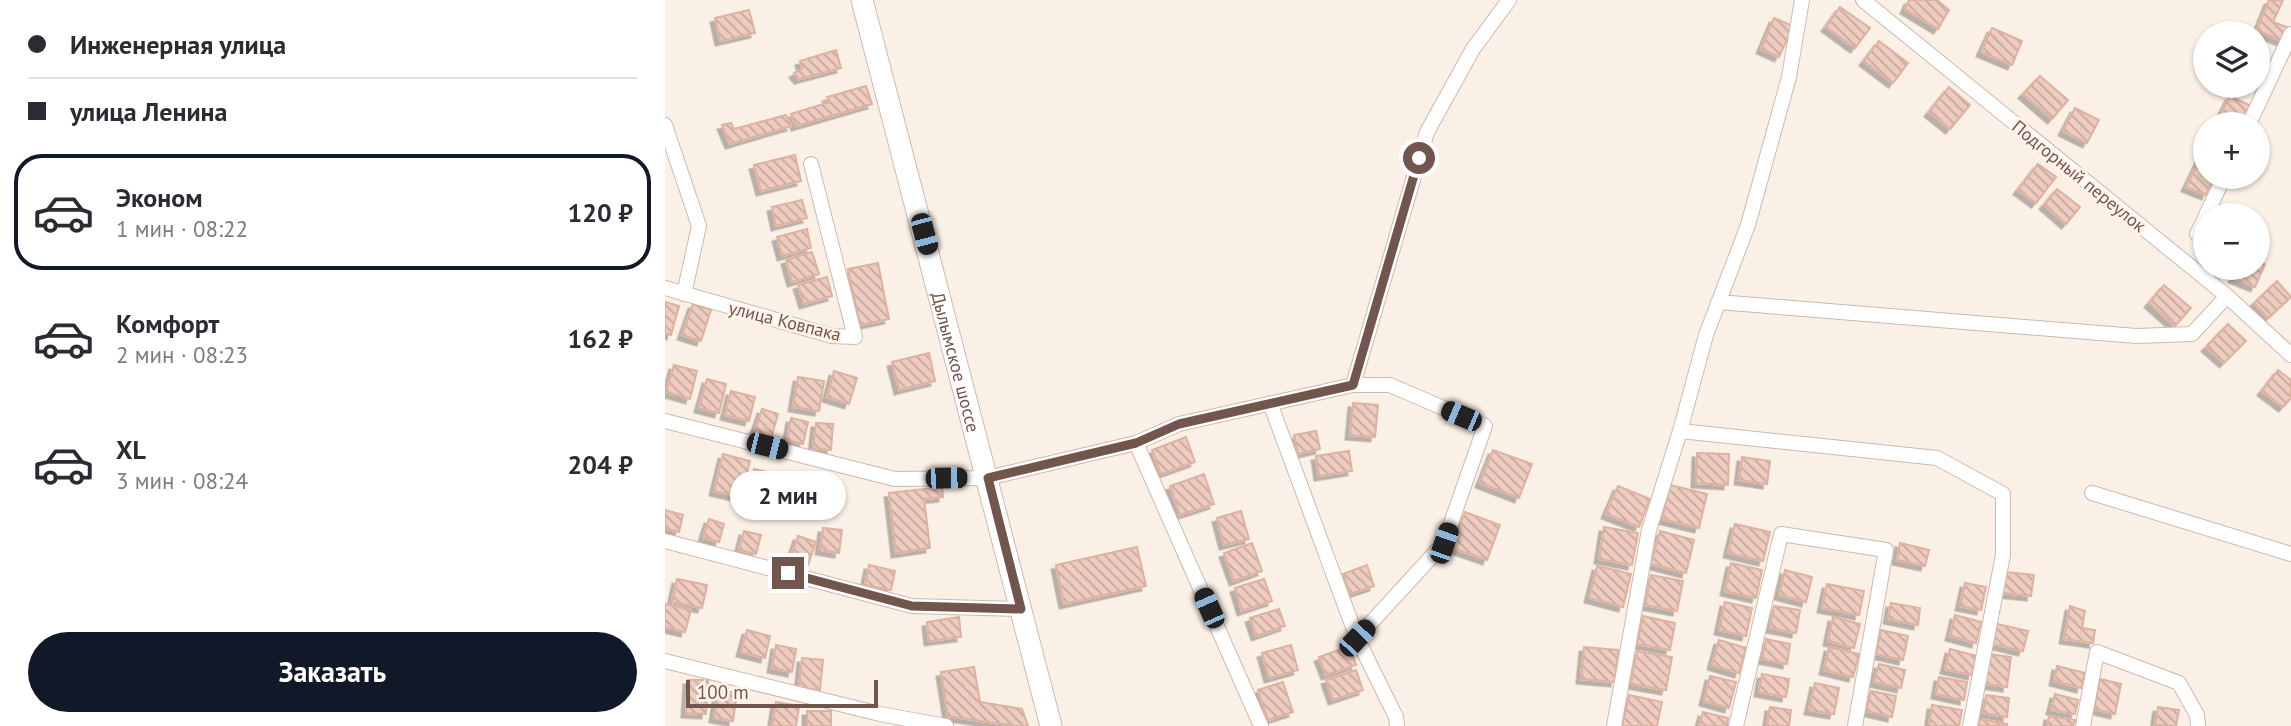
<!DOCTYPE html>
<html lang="ru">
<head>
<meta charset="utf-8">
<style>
  :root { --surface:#fff; --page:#f7f7f7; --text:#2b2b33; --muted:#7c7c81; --line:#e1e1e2; --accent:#111827 }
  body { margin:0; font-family:"PT Sans",sans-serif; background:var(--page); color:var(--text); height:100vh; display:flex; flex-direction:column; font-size:26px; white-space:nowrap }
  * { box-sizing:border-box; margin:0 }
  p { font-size:23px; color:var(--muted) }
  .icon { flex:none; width:38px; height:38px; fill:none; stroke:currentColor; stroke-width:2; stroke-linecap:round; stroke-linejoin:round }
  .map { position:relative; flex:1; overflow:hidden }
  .drawer { display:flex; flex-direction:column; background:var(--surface); width:665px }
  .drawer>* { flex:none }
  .guide { display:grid; align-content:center; height:154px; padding:0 28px; background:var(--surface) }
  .controls { position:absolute; left:1528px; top:21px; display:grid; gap:14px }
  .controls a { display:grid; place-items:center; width:77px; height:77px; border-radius:50%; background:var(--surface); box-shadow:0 2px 5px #0004; font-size:35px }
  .scale { position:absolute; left:21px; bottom:18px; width:192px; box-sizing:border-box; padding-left:7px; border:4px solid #72554c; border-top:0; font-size:19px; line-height:24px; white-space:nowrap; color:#72554c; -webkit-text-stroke:5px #fef4eb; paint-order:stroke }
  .end { position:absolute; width:32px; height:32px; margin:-16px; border:9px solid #72554c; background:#fff; box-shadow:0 0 0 4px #fff }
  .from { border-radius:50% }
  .bubble { position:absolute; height:49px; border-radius:24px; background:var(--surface); box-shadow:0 2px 5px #0004; font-size:23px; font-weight:700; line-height:49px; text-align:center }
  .car { position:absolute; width:21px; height:42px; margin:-21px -10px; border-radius:9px; box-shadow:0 0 5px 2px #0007; background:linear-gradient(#222 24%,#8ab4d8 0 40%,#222 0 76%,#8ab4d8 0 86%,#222 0) }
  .guide b { display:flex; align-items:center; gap:24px; height:66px; font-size:26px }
  .guide b+b { border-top:2px solid var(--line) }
  .guide i { width:18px; height:18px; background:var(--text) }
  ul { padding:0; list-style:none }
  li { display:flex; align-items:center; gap:21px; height:116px; margin:0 14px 10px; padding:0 14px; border:4px solid transparent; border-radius:28px }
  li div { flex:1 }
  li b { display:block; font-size:26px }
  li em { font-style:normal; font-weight:700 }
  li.selected { border-color:var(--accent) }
  li>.icon { width:63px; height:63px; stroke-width:1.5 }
  .primary-button { display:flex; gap:14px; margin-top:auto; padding:14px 28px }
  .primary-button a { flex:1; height:80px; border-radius:42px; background:var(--accent); color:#fff; font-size:28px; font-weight:700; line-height:80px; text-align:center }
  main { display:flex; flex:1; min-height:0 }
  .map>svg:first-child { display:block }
</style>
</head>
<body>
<main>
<section class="drawer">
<div class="guide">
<b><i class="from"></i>Инженерная улица</b>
<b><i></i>улица Ленина</b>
</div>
<ul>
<li class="selected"><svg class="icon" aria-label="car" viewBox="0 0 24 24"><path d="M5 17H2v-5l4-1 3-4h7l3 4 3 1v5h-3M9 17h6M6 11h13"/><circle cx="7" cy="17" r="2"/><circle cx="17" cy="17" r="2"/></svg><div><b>Эконом</b><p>1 мин · 08:22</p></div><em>120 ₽</em></li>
<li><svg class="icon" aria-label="car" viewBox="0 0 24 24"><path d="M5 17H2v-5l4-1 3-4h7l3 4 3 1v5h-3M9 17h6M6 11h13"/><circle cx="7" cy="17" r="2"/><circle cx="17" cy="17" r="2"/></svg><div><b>Комфорт</b><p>2 мин · 08:23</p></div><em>162 ₽</em></li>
<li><svg class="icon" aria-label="car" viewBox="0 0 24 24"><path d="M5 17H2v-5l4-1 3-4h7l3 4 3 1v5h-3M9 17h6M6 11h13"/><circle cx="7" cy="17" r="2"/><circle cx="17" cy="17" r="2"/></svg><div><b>XL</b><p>3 мин · 08:24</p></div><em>204 ₽</em></li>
</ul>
<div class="primary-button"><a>Заказать</a></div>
</section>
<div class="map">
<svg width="1626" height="726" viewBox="0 0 1626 726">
  <defs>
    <pattern id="building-back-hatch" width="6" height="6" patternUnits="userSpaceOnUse" patternTransform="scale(1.75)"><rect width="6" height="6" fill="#eeccbf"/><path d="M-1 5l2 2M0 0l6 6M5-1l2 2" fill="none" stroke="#c5a89d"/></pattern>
    <filter id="shadow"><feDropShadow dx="-4.5" dy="4.5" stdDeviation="0" flood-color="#0004"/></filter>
  </defs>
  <rect width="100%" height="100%" fill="#fbf0e5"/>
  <!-- building -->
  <path fill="url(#building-back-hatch)" stroke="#dfb1a0" stroke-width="2" filter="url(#shadow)" d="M1244,0H1272L1284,10L1273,29L1240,9Z
    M1604,0H1618L1608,22L1624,28L1618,42L1592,30Z
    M1175,7L1205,28L1190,48L1161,27Z
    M84,10L90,33L55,41L50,18Z
    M1109,18L1128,26L1114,57L1096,49Z
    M1327,28L1357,41L1347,65L1316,52Z
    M1214,41L1243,63L1228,83L1199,61Z
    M171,50L176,68L134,79L129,73L137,69L135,61Z
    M1375,76L1403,100L1387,119L1358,94Z
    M201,86L207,104L131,126L126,114L165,102L162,97Z
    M1284,87L1305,105L1285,129L1264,112Z
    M1565,96L1588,107L1579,124H1569L1554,117Z
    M1410,108L1434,120L1422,143L1398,131Z
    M121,115L126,126L65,144L57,125L66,123L69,129Z
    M130,155L136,181L96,191L89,165Z
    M1535,158L1540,160V177H1549L1541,195L1521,187Z
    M1373,164L1391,177L1371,203L1353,190Z
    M1392,189L1415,207L1401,224L1379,205Z
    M137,200L142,218L111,226L107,207Z
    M142,229L146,248L117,256L112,237Z
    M147,252L154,274L127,282L121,260Z
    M1592,261L1600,264L1590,287L1568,278L1573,268H1592Z
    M213,263L224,319L195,325L183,269Z
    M162,277L167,296L139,304L133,285Z
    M1612,281L1626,297L1603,318L1589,303Z
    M1499,285L1526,308L1510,326L1484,303Z
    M0,302L14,306L6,335L0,333Z
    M28,304L46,310L36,341L17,335Z
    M1563,324L1581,341L1559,363L1541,347Z
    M264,353L270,381L234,390L227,362Z
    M9,365L32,371L25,399L1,392Z
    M1613,370L1626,380V398L1618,407L1597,391Z
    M169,371L192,378L184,404L162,397Z
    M133,377L159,381L154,411L128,407Z
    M42,379L61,384L54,413L34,408Z
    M66,391L90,397L84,421L60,415Z
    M688,403L713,405L710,437L685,435Z
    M97,409L113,414L106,439L89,433Z
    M126,418L143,422L138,444L122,440Z
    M151,423L168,424L166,450L148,448Z
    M651,431L655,449L633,454L629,435Z
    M521,437L530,462L496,474L487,450Z
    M828,450L867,464L854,498L815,483Z
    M684,451L687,471L654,476L651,456Z
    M1032,453L1064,454L1063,485L1031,483Z
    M58,454L85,461L76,497L49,491Z
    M1077,457L1105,461L1102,484L1074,480Z
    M89,469L114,475L105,509L81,502Z
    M539,474L549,504L515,515L505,486Z
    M1005,485L1042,494L1034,528L997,519Z
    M953,486L985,499L974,527L941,514Z
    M277,487L278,497L259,499L265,548L231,553L224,493Z
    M0,510L18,515L14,532L0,528Z
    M576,511L584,539L559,545L552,518Z
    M800,512L835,525L822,560L787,548Z
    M44,519L59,524L54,542L38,537Z
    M1070,524L1105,532L1098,561L1063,553Z
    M939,527L973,533L967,565L934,559Z
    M158,528L177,530L174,553L155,550Z
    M79,531L96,535L91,554L74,550Z
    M995,531L1029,540L1021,573L986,564Z
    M133,536L151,542L143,565L125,559Z
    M587,543L597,571L569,581L559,553Z
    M1235,543L1264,550L1260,566L1232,560Z
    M472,547L481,586L399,604L391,565Z
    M1066,563L1097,570L1091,598L1060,591Z
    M204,565L230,571L226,590L200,585Z
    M702,565L709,586L685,594L678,574Z
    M932,566L966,574L958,607L924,598Z
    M1120,570L1147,577L1141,602L1114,595Z
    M1341,572L1369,575L1366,596L1338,593Z
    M986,575L1018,581L1012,611L980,605Z
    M12,579L42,585L37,608L7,602Z
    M599,579L607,601L577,611L570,588Z
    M1300,583L1321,587L1316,610L1295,606Z
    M1162,584L1199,591L1194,615L1157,608Z
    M1060,602L1087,608L1081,636L1054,630Z
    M1226,603L1255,608L1253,625L1223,619Z
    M0,604L26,610L20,632L0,627Z
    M1109,606L1135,610L1131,633L1105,628Z
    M1405,606L1420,611L1417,628L1430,630L1428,643L1399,639Z
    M614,609L620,626L591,636L585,618Z
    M1290,615L1316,622L1311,643L1285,636Z
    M978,616L1010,623L1005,650L972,644Z
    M294,617L296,637L264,641L262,622Z
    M1168,617L1195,624L1189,648L1163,641Z
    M1332,624L1363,631L1358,651L1328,644Z
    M82,630L105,636L100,658L76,652Z
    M1216,630L1243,636L1238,660L1211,654Z
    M1101,639L1125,644L1122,664L1097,659Z
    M1054,640L1081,648L1074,673L1047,665Z
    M111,645L131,649L127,672L107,668Z
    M626,645L633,670L604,678L597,653Z
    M684,646L691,665L661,675L654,657Z
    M919,647L953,650L950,682L916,679Z
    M1164,647L1194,654L1188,677L1159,670Z
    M1285,649L1312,656L1307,675L1280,669Z
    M972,651L1007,657L1001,690L966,684Z
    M1324,654L1346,657L1342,687L1320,684Z
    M137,658L158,660L155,690L134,688Z
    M1214,664L1240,670L1236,688L1209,682Z
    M1392,666L1420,673L1416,688L1389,681Z
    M309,667L315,702L357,709L363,726H350L283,716L276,672Z
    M691,670L698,690L668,700L661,680Z
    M1097,674L1124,679L1121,697L1094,692Z
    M1045,676L1071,682L1064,708L1039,701Z
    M1274,677L1302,682L1299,700L1271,694Z
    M1435,679L1456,684L1450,714L1429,709Z
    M23,680H43L41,714L21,713Z
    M618,682L628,712L603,720L593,690Z
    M1150,683L1174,688L1169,714L1144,710Z
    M53,690L72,693L68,721L49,718Z
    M1206,691L1231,696L1227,717L1201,711Z
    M1390,694L1413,700L1410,714L1386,710Z
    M964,695L997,702L992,726H957Z
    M1321,695L1344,698L1342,717L1318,713Z
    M111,702L134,706L131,726H107Z
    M1267,705L1297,710L1294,726H1264Z
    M1105,707L1126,710L1124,726H1102Z
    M1493,707L1514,710L1511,726L1490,725Z
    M142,711H166V726H142Z
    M1038,712L1063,718L1062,726H1034Z
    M1384,716L1410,720L1408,726H1382Z
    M1315,719L1342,724V726H1313Z"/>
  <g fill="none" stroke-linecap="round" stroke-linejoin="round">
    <!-- street casing -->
    <g stroke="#cdb9af" stroke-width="16">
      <path id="street" d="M1198,0L1562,296L1626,355
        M1584,124L1626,34
        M0,125L34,226L19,294
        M1541,215L1559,177
        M1532,234L1540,218
        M0,288L167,336L190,337L146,164
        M1053,302L1471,336L1527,334L1562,296
        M688,385H725L820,426L779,543L692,638
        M605,403L692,638L731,717L732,726
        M0,421L230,479L322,478L471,443L514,424L688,385L762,132L808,49L844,0
        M1015,431L1272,458L1338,494V555L1305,726
        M471,443L596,726
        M1427,493L1626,554
        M0,541L247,606L356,609
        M0,661L215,714L281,726
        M949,726L984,530L1015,431L1041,335L1083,225L1124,77L1137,0
        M1071,726L1116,534L1221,550L1190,726
        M1418,726L1432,652L1514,683L1532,715L1533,726"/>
    </g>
    <!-- secondary casing -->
    <g stroke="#d0b8ad" stroke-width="23">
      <g id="secondary">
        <path id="s1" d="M197,0L386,726"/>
      </g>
    </g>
    <!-- street -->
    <use href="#street" stroke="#fff" stroke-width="14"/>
    <!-- secondary -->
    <use href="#secondary" stroke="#fff" stroke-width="21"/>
  </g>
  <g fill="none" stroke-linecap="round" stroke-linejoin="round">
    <!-- route -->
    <path stroke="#72554c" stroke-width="9" d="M123,573L247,606L356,609L323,478L471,443L514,424L688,385L754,158"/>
  </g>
  <g text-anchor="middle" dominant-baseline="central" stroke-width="5" stroke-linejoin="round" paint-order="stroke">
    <!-- street labels -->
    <g font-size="18" fill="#72554c" stroke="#fef4eb">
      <text transform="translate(1414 176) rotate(39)">Подгорный переулок</text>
      <text transform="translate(120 321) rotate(14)">улица Ковпака</text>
      <text stroke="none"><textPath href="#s1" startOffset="374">Дылымское шоссе</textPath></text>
    </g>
  </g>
</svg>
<div class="controls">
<a><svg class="icon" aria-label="layers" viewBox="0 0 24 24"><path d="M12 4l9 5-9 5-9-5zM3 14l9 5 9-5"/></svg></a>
<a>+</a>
<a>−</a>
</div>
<div class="scale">100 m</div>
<i class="end from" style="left:754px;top:158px"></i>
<i class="end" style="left:123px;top:573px"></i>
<div class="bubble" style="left:65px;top:471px;width:116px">2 мин</div>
<i class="car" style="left:259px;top:234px;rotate:165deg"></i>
<i class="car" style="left:796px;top:416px;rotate:293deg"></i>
<i class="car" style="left:102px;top:446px;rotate:104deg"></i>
<i class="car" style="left:281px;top:478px;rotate:89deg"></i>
<i class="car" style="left:779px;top:543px;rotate:19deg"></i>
<i class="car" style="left:544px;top:608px;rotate:336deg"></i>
<i class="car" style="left:692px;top:638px;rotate:43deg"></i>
</div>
</main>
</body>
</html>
